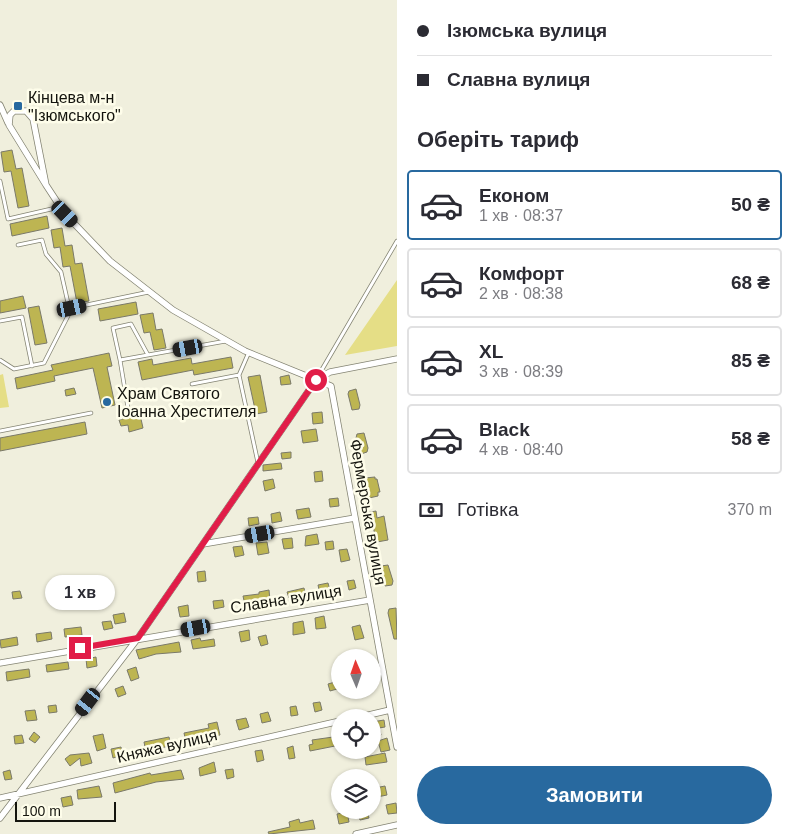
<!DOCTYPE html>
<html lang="uk">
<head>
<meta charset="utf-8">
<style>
  :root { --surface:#fff; --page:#f7f7f7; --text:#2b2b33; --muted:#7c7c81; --line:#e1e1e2; --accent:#28699f }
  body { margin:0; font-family:Helvetica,sans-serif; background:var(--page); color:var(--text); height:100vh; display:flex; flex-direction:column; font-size:19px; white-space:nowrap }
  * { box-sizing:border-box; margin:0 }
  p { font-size:16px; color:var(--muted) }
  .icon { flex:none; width:28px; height:28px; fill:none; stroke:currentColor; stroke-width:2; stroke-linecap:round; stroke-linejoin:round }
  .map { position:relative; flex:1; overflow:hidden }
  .sheet { display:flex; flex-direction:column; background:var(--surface); width:395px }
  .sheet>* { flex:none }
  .guide { display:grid; align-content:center; height:110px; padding:0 20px; background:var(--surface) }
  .needle { width:32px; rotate:358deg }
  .controls { position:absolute; left:331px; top:649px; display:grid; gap:10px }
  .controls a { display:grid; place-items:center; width:50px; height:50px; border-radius:50%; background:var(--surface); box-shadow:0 1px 4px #0004; font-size:25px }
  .scale { position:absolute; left:15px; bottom:12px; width:101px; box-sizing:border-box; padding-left:5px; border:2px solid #14140e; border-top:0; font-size:14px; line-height:18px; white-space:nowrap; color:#14140e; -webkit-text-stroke:4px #fefdea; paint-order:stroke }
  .end { position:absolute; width:22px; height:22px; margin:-11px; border:6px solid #e11d48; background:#fff; box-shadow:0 0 0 2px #fff }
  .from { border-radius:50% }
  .bubble { position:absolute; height:35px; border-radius:18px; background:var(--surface); box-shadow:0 1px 4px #0004; font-size:16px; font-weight:800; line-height:35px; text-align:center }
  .car { position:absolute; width:15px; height:30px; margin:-15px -8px; border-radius:6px; box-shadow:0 0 4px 1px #0007; background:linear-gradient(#222 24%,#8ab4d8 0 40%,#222 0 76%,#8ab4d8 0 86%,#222 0) }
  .guide b { display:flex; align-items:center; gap:18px; height:48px; font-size:19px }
  .guide b+b { border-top:1px solid var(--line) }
  .guide i { width:12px; height:12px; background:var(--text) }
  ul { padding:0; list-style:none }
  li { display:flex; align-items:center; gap:15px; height:70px; margin:0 10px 8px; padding:0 10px; border:2px solid var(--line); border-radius:5px }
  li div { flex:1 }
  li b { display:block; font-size:19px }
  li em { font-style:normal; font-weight:800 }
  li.selected { border-color:var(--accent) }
  li>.icon { width:45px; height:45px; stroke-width:1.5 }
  h2 { padding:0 20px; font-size:22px; line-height:60px }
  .pay { display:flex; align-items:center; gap:12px; height:55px; padding:0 20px; font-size:19px }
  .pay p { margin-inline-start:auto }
  .action { display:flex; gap:10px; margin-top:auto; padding:10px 20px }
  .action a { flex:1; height:58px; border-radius:30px; background:var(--accent); color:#fff; font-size:20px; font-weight:800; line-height:58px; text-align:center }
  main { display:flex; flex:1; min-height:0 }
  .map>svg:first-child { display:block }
</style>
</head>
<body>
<main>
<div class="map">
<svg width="397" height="834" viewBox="0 0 397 834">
  <rect width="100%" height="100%" fill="#f0efdd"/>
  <!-- garden -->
  <path fill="#e5de86" d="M397,280V346L345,355Z
    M3,374L9,407L0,408V375Z"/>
  <!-- building -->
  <path fill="#bdb552" stroke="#7a7969" d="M12,150L16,169L22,168L29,206L18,208L11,171L4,172L1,152Z
    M47,216L49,228L12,236L10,224Z
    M62,228L65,246L72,245L75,264L82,263L89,301L77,303L70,266L63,267L60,247L54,248L51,230Z
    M23,296L26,308L0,313V301Z
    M136,302L138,314L100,321L98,309Z
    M39,306L47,343L35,345L28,308Z
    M153,313L156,330L162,329L166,348L154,350L150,332L144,333L140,315Z
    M109,353L112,366L107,367L115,405L102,408L93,368L54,376L55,381L17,389L15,378L53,370L51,365Z
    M231,357L233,368L194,375L193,370L142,380L138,362L152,359L153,365L191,358L192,364Z
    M260,375L267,412L256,414L248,377Z
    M289,375L291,384L281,385L280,377Z
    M74,388L76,394L66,396L65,390Z
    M356,389L360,405L359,409L352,410L348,394L349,391Z
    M139,410L143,428L129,432L128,425L121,426L119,420L126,418L125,413Z
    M322,412L323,423L313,424L312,413Z
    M85,422L87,434L0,451V438Z
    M316,429L318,441L303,443L301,431Z
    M364,433L368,448L367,452L361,454L356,438L357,434Z
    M291,452V458L282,459L281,453Z
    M281,463L282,469L263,471V465Z
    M322,471L323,481L315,482L314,472Z
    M375,477V479H377L380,492H378V496L369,498L365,478Z
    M273,479L275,488L265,491L263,481Z
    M338,498L339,506L330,507L329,499Z
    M309,508L311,517L298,519L296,510Z
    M376,511L377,518L384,516L388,540L377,542L371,519L366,520L365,513Z
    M280,512L282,521L272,523L271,514Z
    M258,517L259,524L249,526L248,518Z
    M317,534L319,544L305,546L306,536Z
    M292,538L293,548L284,549L282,539Z
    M333,541L334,549L326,550L325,542Z
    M267,542L269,553L258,555L256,543Z
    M242,546L244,555L235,557L233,547Z
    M347,549L350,560L341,562L339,550Z
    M388,565L393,581L392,585L385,586L380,570L381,566Z
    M205,571L206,581L198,582L197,572Z
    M354,580L356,588L349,590L347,581Z
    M328,583L331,594H320L318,585Z
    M304,588L306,597L301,599L300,595L289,598L287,592Z
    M269,590L270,600L245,605L243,596L259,594V592Z
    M20,591L22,598L13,599L12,592Z
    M223,600L224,607L214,609L213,601Z
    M188,605L189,616L180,617L178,607Z
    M396,608L397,639H394L388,613L389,609Z
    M124,613L126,622L115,624L113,615Z
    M324,616L326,628L316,629L315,618Z
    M111,621L113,628L104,630L102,622Z
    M303,621L305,633L293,635V623Z
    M360,625L364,638L355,640L352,627Z
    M81,627L82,635L65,637L64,629Z
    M249,630L250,640L241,642L239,632Z
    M51,632L52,639L37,642L36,634Z
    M266,635L268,644L261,646L258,637Z
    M17,637L18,645L1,648L0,640Z
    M200,638L201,641L214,639L215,646L193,649L191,640Z
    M179,642L181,652L156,654L139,659L136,650Z
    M96,657L97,666L87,668L86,659Z
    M68,662L69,669L47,672L46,665Z
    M136,667L139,678L131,681L127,670Z
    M29,669L30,677L7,681L6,672Z
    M335,682L337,689L330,691L328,684Z
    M123,686L126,694L118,697L115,689Z
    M320,702L322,710L315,712L313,703Z
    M56,705L57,712L49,713L48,706Z
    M296,706L298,715L291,716L290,707Z
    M35,710L37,720L27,721L25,711Z
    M268,712L271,721L262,723L260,714Z
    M246,718L249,727L239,730L236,720Z
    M384,720L385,727L379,728L381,735L372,737V722Z
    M217,722L220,735L186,742L184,733L209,728L208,724Z
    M34,732L40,737L35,743L29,739Z
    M103,734L106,748L97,751L93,736Z
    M22,735L24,743L15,744L14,736Z
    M340,736V745L310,751L309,745L313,744L312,740Z
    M169,737L171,746L148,750L145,747L144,742Z
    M387,738L390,750L381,752L378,741Z
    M293,746L295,758L289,759L287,748Z
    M121,747L123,755L113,758L111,749Z
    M262,750L264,760L257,762L255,751Z
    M89,753L92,763L81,766L80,758L70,766L65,759L70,755Z
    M385,753L387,762L366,765L365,757Z
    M214,762L216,772L200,776L199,768Z
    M233,769L234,777L227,779L225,770Z
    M10,770L12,779L5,780L3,772Z
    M181,770L184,779L156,782L115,793L113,783L150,773L151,775Z
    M99,786L102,797L78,799L77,790Z
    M385,786L387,795L377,797L375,788Z
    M71,796L73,805L63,807L61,798Z
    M396,803L397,813L388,814L386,805Z
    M367,810L369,818L360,820L357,811Z
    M347,812L349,822L339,824L337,814Z
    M299,819L300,823L313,820L315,829L269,834L268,832L290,827L289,822Z"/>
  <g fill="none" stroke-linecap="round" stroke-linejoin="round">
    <!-- lane casing -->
    <g stroke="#848473" stroke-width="4.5">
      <path id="lane" d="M0,181L8,219L60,207
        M18,245L42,240L46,254L61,272L70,312
        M0,321L22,317L32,366
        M148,355L131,324L113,328L120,360L226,341
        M0,360L14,369L44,363L72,308L149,292
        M120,360L128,408
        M239,375L249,352
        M317,378L397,241
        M192,384L239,375L258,463
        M0,431L91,413"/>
    </g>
    <!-- street casing -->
    <g stroke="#848473" stroke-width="7">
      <path id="street" d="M0,105L8,123
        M46,185L9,125L10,115L14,111H26L33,119L46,185L65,214L110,261L173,310L245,351L331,386L397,747
        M203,544L355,518
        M0,663L370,600
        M356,718L390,710
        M0,798L340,721
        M0,818L138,638L316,380L330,372L397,359
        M356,834L397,825"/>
    </g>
    <!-- lane -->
    <use href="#lane" stroke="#fff" stroke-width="3"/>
    <!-- street -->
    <use href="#street" stroke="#fff" stroke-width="5.5"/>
  </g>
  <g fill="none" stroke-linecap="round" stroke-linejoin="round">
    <!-- route -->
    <path stroke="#e11d48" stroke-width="6" d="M80,648L138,638L316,380"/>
  </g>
  <!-- markers -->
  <g fill="#28699f" stroke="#fefdea" stroke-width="2">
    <rect x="13" y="101" width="10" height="10" rx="2.5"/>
    <circle cx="107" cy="402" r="5"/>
  </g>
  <g text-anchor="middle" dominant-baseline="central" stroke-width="5" stroke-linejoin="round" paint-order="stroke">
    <!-- poi labels -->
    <g font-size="16" fill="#14140e" stroke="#fefdea" text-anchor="start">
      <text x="28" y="97">Кінцева м-н<tspan x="28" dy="18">"Ізюмського"</tspan></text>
      <text x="117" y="393">Храм Святого<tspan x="117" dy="18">Іоанна Хрестителя</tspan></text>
    </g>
    <!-- street labels -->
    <g font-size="16" fill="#14140e" stroke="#fefdea">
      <text transform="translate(368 512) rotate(80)">Фермерська вулиця</text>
      <text transform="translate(286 599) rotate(-9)">Славна вулиця</text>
      <text transform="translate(167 746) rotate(-13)">Княжа вулиця</text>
    </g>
  </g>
</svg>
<div class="controls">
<a><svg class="needle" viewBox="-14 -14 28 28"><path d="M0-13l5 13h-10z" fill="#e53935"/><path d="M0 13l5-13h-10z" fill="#7c7c81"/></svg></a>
<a><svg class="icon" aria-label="locate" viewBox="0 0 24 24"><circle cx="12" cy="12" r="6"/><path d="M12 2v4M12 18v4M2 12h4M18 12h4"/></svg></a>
<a><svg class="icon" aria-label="layers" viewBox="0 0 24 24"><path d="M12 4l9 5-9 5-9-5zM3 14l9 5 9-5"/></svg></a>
</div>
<div class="scale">100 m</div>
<i class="end from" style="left:316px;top:380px"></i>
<i class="end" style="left:80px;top:648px"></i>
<div class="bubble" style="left:45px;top:575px;width:70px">1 хв</div>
<i class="car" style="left:65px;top:214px;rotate:136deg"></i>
<i class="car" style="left:72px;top:308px;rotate:78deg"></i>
<i class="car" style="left:188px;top:348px;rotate:260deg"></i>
<i class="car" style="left:260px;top:534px;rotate:260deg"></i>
<i class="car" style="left:196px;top:628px;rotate:260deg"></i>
<i class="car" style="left:88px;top:702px;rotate:217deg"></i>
</div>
<section class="sheet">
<div class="guide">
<b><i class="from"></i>Ізюмська вулиця</b>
<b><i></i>Славна вулиця</b>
</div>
<h2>Оберіть тариф</h2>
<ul>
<li class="selected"><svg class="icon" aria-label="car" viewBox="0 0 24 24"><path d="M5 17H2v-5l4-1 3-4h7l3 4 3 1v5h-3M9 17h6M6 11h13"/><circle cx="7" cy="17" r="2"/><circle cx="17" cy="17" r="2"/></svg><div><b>Економ</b><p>1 хв · 08:37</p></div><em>50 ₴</em></li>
<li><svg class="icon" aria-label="car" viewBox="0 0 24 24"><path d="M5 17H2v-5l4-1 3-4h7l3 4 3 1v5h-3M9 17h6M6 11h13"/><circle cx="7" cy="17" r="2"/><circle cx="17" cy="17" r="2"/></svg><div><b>Комфорт</b><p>2 хв · 08:38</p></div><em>68 ₴</em></li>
<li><svg class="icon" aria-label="car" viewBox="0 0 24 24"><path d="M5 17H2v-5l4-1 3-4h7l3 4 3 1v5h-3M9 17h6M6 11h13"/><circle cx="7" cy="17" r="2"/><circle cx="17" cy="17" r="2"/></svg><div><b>XL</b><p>3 хв · 08:39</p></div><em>85 ₴</em></li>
<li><svg class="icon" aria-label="car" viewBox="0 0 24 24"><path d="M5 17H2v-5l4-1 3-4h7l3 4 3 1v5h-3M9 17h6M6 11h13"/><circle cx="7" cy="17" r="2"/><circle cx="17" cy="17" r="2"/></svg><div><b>Black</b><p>4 хв · 08:40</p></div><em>58 ₴</em></li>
</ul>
<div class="pay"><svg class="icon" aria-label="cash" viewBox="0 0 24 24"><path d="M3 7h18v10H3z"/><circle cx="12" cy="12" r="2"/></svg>Готівка<p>370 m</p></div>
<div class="action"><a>Замовити</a></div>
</section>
</main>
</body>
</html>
